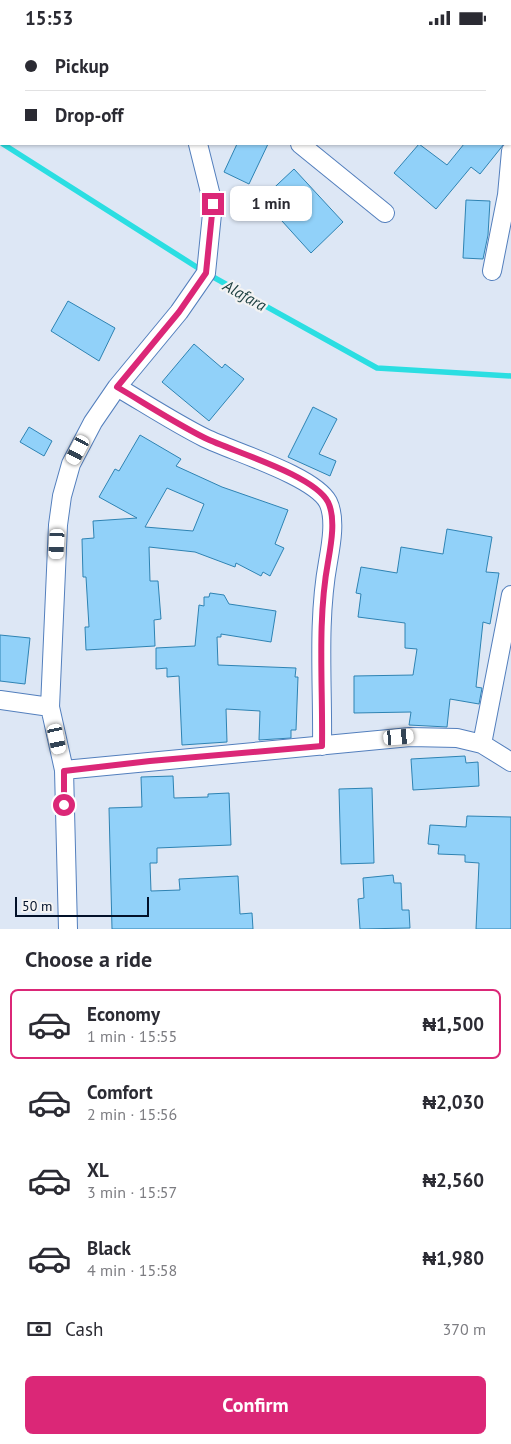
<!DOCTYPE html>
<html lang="en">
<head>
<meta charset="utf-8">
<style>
  :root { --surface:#fff; --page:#f7f7f7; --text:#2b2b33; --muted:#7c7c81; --line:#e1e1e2; --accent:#db2777 }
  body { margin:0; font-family:"PT Sans",sans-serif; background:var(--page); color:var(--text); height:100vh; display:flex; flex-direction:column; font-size:19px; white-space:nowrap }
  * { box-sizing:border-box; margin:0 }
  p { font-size:16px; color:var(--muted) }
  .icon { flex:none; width:28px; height:28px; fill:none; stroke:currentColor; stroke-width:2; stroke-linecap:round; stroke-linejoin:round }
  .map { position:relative; height:894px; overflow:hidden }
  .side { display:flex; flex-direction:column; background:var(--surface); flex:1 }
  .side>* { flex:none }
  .top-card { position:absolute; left:0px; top:0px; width:511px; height:110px; box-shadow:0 1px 4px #0004; display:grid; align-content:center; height:110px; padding:0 25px; background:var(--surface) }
  .scale { position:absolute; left:15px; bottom:12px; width:134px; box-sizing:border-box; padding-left:5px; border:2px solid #021129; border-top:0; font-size:14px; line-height:18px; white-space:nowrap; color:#021129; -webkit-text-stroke:4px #f3f3f3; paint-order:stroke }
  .end { position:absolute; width:22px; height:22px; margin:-11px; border:6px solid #db2777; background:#fff; box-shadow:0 0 0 2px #fff }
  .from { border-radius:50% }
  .bubble { position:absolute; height:35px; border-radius:8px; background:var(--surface); box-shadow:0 1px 4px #0004; font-size:16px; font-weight:700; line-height:35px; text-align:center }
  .car { position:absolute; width:15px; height:30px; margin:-15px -8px; border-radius:6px; box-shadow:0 0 4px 1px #0007; background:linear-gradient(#fff 24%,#345 0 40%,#fff 0 76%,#345 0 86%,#fff 0) }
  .top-card b { display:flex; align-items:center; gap:18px; height:48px; font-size:19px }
  .top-card b+b { border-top:1px solid var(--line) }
  .top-card i { width:12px; height:12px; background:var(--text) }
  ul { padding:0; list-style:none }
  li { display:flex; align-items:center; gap:15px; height:70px; margin:0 10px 8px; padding:0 15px; border:2px solid transparent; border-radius:8px }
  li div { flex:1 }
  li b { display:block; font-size:19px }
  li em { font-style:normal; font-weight:700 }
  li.selected { border-color:var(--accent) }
  li>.icon { width:45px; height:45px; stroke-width:1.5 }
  h2 { padding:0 25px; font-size:22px; line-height:60px }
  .pay { display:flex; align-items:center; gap:12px; height:55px; padding:0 25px; font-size:19px }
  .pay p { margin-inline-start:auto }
  .button { display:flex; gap:10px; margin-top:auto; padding:10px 25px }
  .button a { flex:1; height:58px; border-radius:8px; background:var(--accent); color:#fff; font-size:20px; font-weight:700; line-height:58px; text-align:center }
  .status { display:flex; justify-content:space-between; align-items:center; height:35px; padding:0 25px; background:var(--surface); direction:ltr }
  .status svg { height:14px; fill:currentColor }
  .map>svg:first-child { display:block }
</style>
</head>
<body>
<div class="status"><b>15:53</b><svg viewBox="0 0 49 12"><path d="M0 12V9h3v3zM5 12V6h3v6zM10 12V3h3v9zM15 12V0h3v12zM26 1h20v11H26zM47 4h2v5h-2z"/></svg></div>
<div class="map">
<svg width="511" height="894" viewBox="0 0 511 894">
  <rect width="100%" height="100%" fill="#dde7f5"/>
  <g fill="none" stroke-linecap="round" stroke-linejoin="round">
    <!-- stream -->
    <path stroke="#2bdee2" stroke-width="5.5" d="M3,109L206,238L377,333L511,341"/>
  </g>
  <!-- building -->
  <path fill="#91d1f9" stroke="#2e83b3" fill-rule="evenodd" d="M237,109H268L249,149L224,137Z
    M419,109L447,130L464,109H504L480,139L471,132L436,174L394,138Z
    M294,134L343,187L311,218L262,164Z
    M466,165L490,166L488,200L483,224L463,223Z
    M68,266L115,293L99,326L51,296Z
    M194,309L222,333L225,329L244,344L209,386L162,347Z
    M313,372L337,384L319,419L336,426L330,441L288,422Z
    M29,392L52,406L44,421L20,407Z
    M140,400L181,424L176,431L222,452L288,475L275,509L284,513L270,541L263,537L261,541L236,528L235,532L195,517L149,512L150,546H158L161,584L154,585L155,611L86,615L85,592H89L86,542H83L82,504L94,503L93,486L137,483L99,462L115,434L119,436ZM167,453L204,469L193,496L145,492Z
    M447,494L492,502L486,537L499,538L490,589L483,587L476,652L482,653L479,669L450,664L447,692L409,690L411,677L354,678V641L413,640L417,614L405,613V588L358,582L361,559L356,558L361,532L397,538L401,512L443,519Z
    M210,558L224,560L229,569L276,576L271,607L221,599V602H217L218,630L296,633L295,642H298L296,695H291V703L259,705L260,676L226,674L227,707L182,710L179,641L167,642V633L156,634V613L195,611L199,570L204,571V562H209Z
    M0,600L30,603L25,649L0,646Z
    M465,721L466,728L478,727L479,751L413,755L411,724Z
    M173,741L174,763L208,762V759L229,758L231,810L157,813V828H150L151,856L180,855L179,844L238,841L240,879L252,878L253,894H112L109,773L142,772L141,742Z
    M372,753L374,828L341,829L339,754Z
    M467,781L511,782V894H476L479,828L465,827V820L438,819L439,810L428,809L430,790L466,792Z
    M393,840L394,848H401L402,875H409L410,893L360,894L358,864L364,863L363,843Z"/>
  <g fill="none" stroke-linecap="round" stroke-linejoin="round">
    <!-- street casing -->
    <g stroke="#537fbd" stroke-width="20">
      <path id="street" d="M460,0L462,1
        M162,1V0
        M510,24H511
        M300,109L385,178
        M492,236L507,160L511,116
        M117,352C146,369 175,388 205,403C234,417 314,441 328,467C336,483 331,510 328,527C317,587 323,650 322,711
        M0,665L50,672
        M482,709L511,560
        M64,735L410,702L457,703L482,709L511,727
        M68,894L64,735L50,672L58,490L62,461L71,429L93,387L117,352L179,277L206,238L213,169L198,109"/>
    </g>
    <!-- street -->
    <use href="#street" stroke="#fff" stroke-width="18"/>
  </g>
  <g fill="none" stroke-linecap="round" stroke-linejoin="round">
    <!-- route -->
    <path stroke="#db2777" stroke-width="6" d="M64,770V736L150,726L322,711C323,650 317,587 328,527C331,510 336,483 328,467C314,440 234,417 205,403C175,388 146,369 117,352L179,277L206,238L213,169"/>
  </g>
  <g text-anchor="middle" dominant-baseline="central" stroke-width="4.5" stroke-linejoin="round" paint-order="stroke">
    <!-- water labels -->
    <g font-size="16" font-style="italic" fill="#204243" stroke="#f3f3f3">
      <text transform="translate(245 260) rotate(29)">Alafara</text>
    </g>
  </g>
</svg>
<div class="scale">50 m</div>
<i class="end from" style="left:64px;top:770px"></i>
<i class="end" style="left:213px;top:169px"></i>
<div class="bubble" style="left:230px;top:151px;width:82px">1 min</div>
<i class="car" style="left:78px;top:415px;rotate:208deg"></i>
<i class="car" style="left:57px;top:509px;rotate:183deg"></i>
<i class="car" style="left:399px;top:702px;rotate:85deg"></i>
<i class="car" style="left:57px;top:704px;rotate:168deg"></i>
<div class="top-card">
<b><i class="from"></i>Pickup</b>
<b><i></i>Drop-off</b>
</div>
</div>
<section class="side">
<h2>Choose a ride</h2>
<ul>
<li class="selected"><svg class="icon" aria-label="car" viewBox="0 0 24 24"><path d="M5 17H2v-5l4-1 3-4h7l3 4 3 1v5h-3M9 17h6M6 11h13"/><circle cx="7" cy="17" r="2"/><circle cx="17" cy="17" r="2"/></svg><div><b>Economy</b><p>1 min · 15:55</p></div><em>₦1,500</em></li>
<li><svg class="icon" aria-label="car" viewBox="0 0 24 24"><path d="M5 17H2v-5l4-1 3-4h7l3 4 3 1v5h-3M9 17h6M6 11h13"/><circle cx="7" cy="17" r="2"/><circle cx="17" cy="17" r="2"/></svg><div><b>Comfort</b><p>2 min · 15:56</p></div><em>₦2,030</em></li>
<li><svg class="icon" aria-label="car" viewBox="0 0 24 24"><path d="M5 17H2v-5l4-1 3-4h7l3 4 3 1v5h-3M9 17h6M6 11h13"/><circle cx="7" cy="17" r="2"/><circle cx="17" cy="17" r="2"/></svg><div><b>XL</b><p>3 min · 15:57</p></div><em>₦2,560</em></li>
<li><svg class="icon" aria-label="car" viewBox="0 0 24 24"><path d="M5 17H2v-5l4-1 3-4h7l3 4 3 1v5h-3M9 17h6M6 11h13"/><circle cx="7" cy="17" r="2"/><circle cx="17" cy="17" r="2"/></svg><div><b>Black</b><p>4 min · 15:58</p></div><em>₦1,980</em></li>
</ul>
<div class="pay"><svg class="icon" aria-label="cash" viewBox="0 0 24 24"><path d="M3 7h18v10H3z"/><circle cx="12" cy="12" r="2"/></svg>Cash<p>370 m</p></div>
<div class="button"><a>Confirm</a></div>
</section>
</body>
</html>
